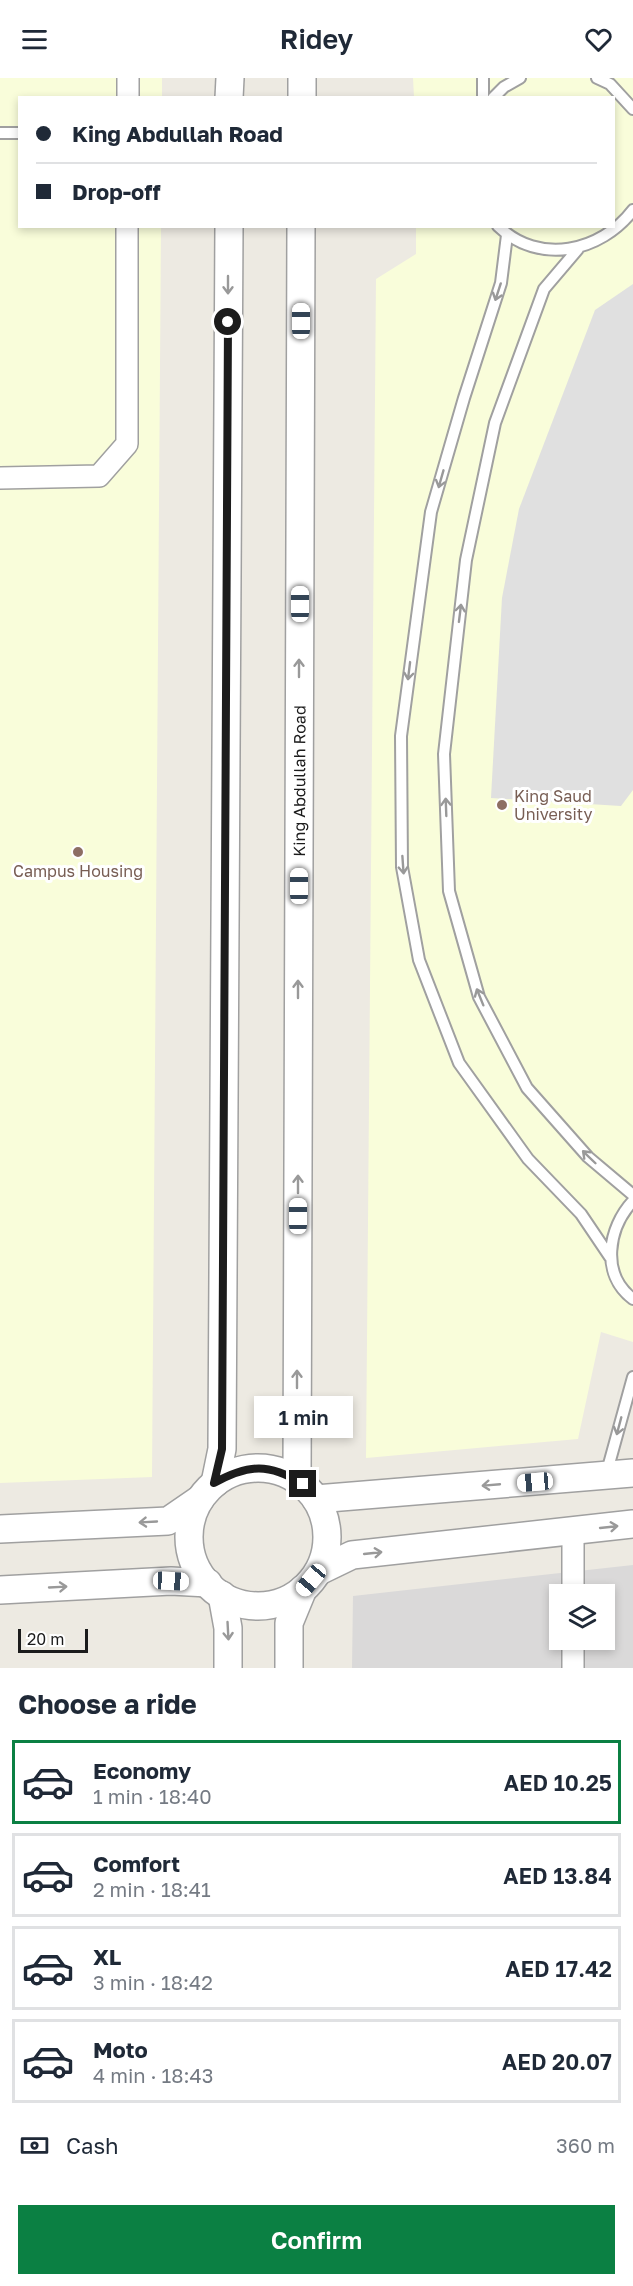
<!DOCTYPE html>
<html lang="en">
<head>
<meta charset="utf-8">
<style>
  :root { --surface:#fff; --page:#f2f2f3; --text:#1f2937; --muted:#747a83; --line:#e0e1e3; --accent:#0b8043 }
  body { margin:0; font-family:"Golos Text",sans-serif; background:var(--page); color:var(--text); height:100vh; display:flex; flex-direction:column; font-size:22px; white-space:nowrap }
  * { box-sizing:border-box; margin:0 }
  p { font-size:20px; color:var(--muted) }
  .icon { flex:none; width:33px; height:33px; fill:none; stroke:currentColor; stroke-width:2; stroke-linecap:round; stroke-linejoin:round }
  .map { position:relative; height:1590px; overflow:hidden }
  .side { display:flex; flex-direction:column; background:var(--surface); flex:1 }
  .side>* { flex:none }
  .banner { position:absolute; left:18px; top:18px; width:597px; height:132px; border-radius:0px; box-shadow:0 3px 9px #0003; display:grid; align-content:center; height:132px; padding:0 18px; background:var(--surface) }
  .buttons { position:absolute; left:549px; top:1506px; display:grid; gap:12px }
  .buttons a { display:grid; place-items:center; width:66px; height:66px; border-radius:0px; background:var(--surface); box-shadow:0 3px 9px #0003; font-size:30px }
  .scale { position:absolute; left:18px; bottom:15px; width:70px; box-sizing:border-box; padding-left:6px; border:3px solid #1c1c1c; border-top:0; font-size:16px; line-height:21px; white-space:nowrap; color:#1c1c1c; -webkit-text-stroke:4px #fff; paint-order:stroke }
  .end { position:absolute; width:27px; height:27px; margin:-14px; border:8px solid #1c1c1c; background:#fff; box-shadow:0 0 0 3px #fff }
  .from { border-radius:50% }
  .bubble { position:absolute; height:42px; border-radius:0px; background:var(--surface); box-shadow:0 3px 9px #0003; font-size:20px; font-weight:600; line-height:42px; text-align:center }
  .car { position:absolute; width:18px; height:36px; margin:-18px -9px; border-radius:8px; box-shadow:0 0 4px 2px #0007; background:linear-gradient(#fff 24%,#345 0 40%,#fff 0 76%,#345 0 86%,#fff 0) }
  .banner b { display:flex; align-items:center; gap:21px; height:57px; font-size:22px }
  .banner b+b { border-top:2px solid var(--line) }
  .banner i { width:15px; height:15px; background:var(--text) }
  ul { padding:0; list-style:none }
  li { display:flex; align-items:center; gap:18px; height:84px; margin:0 12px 9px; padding:0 6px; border:3px solid var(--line); border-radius:0px }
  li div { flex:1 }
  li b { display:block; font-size:22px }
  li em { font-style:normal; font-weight:600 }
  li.current { border-color:var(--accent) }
  li>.icon { width:54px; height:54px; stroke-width:1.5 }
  h2 { padding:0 18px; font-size:27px; line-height:72px }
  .pay { display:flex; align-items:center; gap:15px; height:66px; padding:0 18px; font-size:22px }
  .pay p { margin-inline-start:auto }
  .button { display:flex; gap:12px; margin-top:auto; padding:12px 18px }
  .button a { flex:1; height:69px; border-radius:0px; background:var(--accent); color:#fff; font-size:24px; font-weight:600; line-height:69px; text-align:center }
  header { display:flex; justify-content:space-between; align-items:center; height:78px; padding:0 18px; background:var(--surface); font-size:27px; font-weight:600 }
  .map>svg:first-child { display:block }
</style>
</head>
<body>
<header><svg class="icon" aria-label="menu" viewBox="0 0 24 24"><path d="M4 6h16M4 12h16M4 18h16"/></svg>Ridey<svg class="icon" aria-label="heart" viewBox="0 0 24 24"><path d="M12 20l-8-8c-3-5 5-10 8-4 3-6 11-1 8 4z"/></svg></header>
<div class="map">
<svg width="633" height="1590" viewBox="0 0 633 1590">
  <rect width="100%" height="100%" fill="#edeae2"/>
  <!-- residential -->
  <path fill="#dad9d9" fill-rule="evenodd" d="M633,1487V1590H352L353,1518ZM560,1516H604V1562H560Z"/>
  <!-- education -->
  <path fill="#f9fdda" d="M0,0H162V19L20,20V148L161,149L152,1399L0,1405Z
    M413,0H633V1264L601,1254L578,1361L366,1380L376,201L416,176V149L614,148V20L414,19Z"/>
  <!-- parking -->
  <path fill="#e0e0e0" d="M633,206V712L621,728L491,720L502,520L519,431L595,232Z"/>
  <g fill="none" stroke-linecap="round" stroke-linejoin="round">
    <!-- service casing -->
    <g stroke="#a0a0a0" stroke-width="14">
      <path id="service" d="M483,0V20
        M597,0L610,6L633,31
        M493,20L504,9L520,0
        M0,55H20
        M498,148C539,188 601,174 633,132
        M507,157L501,205L464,320L431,434L401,658L402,789L419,882L459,985L528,1081L581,1136L610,1179
        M578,171L544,211L495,345L466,482L444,676L449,813L479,919L527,1010L588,1079L633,1117
        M633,1123C608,1150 600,1196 633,1221
        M606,1397L633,1299"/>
    </g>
    <!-- minor casing -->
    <g stroke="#a0a0a0" stroke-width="24">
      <path id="minor" d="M128,0V20
        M0,400L99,398L127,366V148
        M573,1516V1453
        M573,1590V1562"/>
    </g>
    <!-- tertiary casing -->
    <g stroke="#a0a0a0" stroke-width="30">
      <g id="tertiary">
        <path d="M229,20L230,0"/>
        <path d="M302,20V0"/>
        <circle cx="258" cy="1459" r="69"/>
        <path id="s1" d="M297,1402L301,148"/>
        <path d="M215,1405L222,1371L229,148"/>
        <path d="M316,1421L633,1395"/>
        <path d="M0,1451L168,1443L200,1421"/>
        <path d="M319,1493L352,1477L633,1446"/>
        <path d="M0,1512L171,1503L208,1505"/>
        <path d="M222,1517L228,1550V1590"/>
        <path d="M289,1590V1545L303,1511"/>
      </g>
    </g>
    <!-- service -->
    <use href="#service" stroke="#fff" stroke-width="10"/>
    <!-- minor -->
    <use href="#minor" stroke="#fff" stroke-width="21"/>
    <!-- tertiary -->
    <use href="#tertiary" stroke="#fff" stroke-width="27"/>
  </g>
  <!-- one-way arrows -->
  <defs><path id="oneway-shaft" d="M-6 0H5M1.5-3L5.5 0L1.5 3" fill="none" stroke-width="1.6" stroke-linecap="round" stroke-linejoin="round" transform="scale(1.5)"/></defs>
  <g stroke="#999">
    <use href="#oneway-shaft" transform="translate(228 207) rotate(90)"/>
    <use href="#oneway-shaft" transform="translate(498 214) rotate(108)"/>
    <use href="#oneway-shaft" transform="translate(441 401) rotate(106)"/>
    <use href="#oneway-shaft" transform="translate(460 535) rotate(-83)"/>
    <use href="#oneway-shaft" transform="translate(299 590) rotate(-90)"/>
    <use href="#oneway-shaft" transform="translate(409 593) rotate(97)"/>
    <use href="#oneway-shaft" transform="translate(446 729) rotate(-92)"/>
    <use href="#oneway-shaft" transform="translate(403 787) rotate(86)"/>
    <use href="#oneway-shaft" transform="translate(298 911) rotate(-90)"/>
    <use href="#oneway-shaft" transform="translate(480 919) rotate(-112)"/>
    <use href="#oneway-shaft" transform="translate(589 1079) rotate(-136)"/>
    <use href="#oneway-shaft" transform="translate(298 1106) rotate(-90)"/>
    <use href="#oneway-shaft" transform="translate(297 1301) rotate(-90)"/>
    <use href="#oneway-shaft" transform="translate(619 1348) rotate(105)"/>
    <use href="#oneway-shaft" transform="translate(491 1407) rotate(175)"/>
    <use href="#oneway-shaft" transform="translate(148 1444) rotate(177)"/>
    <use href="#oneway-shaft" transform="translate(609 1449) rotate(-6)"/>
    <use href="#oneway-shaft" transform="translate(373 1475) rotate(-6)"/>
    <use href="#oneway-shaft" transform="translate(58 1509) rotate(-3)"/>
    <use href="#oneway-shaft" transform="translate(228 1553) rotate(87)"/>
  </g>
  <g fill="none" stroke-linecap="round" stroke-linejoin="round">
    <!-- route -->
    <path stroke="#1c1c1c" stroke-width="8" d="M228,244L222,1371L214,1405C249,1386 269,1385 303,1406"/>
  </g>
  <!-- markers -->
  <g fill="#8d6e63" stroke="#fff" stroke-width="2">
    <circle cx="502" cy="727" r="6"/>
    <circle cx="78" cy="774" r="6"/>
  </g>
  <g text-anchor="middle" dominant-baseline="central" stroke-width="6" stroke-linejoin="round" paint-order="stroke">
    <!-- street labels -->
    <g font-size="16" fill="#1c1c1c" stroke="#fff">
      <text stroke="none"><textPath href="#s1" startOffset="699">King Abdullah Road</textPath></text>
    </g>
    <!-- education labels -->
    <g font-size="16" fill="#785e54" stroke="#fff" text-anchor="start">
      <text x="514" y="718">King Saud<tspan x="514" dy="18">University</tspan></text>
      <text x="78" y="793" text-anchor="middle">Campus Housing</text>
    </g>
  </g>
</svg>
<div class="buttons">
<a><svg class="icon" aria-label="layers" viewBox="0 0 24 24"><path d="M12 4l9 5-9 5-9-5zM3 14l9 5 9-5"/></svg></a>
</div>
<div class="scale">20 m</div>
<i class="end from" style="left:228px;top:244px"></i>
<i class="end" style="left:303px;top:1406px"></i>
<div class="bubble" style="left:254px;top:1318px;width:99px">1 min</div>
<i class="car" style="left:301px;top:243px;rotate:0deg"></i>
<i class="car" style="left:300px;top:526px;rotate:0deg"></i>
<i class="car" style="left:299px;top:808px;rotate:0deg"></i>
<i class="car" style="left:298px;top:1138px;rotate:0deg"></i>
<i class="car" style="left:535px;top:1404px;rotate:265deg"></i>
<i class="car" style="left:311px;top:1502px;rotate:220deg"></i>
<i class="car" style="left:171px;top:1503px;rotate:93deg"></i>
<div class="banner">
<b><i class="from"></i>King Abdullah Road</b>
<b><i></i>Drop-off</b>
</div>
</div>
<section class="side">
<h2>Choose a ride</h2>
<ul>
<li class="current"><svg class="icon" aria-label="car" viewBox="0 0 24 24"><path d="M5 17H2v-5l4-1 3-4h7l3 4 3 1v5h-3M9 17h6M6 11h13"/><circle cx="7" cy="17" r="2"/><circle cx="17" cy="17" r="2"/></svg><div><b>Economy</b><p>1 min · 18:40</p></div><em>AED 10.25</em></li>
<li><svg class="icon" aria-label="car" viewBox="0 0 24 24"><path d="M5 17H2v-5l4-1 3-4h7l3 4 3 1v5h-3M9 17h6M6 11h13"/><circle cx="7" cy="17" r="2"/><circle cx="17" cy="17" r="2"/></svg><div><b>Comfort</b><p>2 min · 18:41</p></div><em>AED 13.84</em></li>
<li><svg class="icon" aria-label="car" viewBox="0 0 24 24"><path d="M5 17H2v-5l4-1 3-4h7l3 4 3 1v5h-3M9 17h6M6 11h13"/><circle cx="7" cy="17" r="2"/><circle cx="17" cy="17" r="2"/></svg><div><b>XL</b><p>3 min · 18:42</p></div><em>AED 17.42</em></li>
<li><svg class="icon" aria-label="car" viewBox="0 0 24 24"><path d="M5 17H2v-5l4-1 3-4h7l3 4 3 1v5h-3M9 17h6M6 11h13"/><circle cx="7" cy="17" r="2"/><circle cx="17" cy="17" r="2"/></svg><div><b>Moto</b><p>4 min · 18:43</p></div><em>AED 20.07</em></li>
</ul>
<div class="pay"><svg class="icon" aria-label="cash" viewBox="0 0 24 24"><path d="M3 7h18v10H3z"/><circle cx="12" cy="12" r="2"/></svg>Cash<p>360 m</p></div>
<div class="button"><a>Confirm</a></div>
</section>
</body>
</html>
